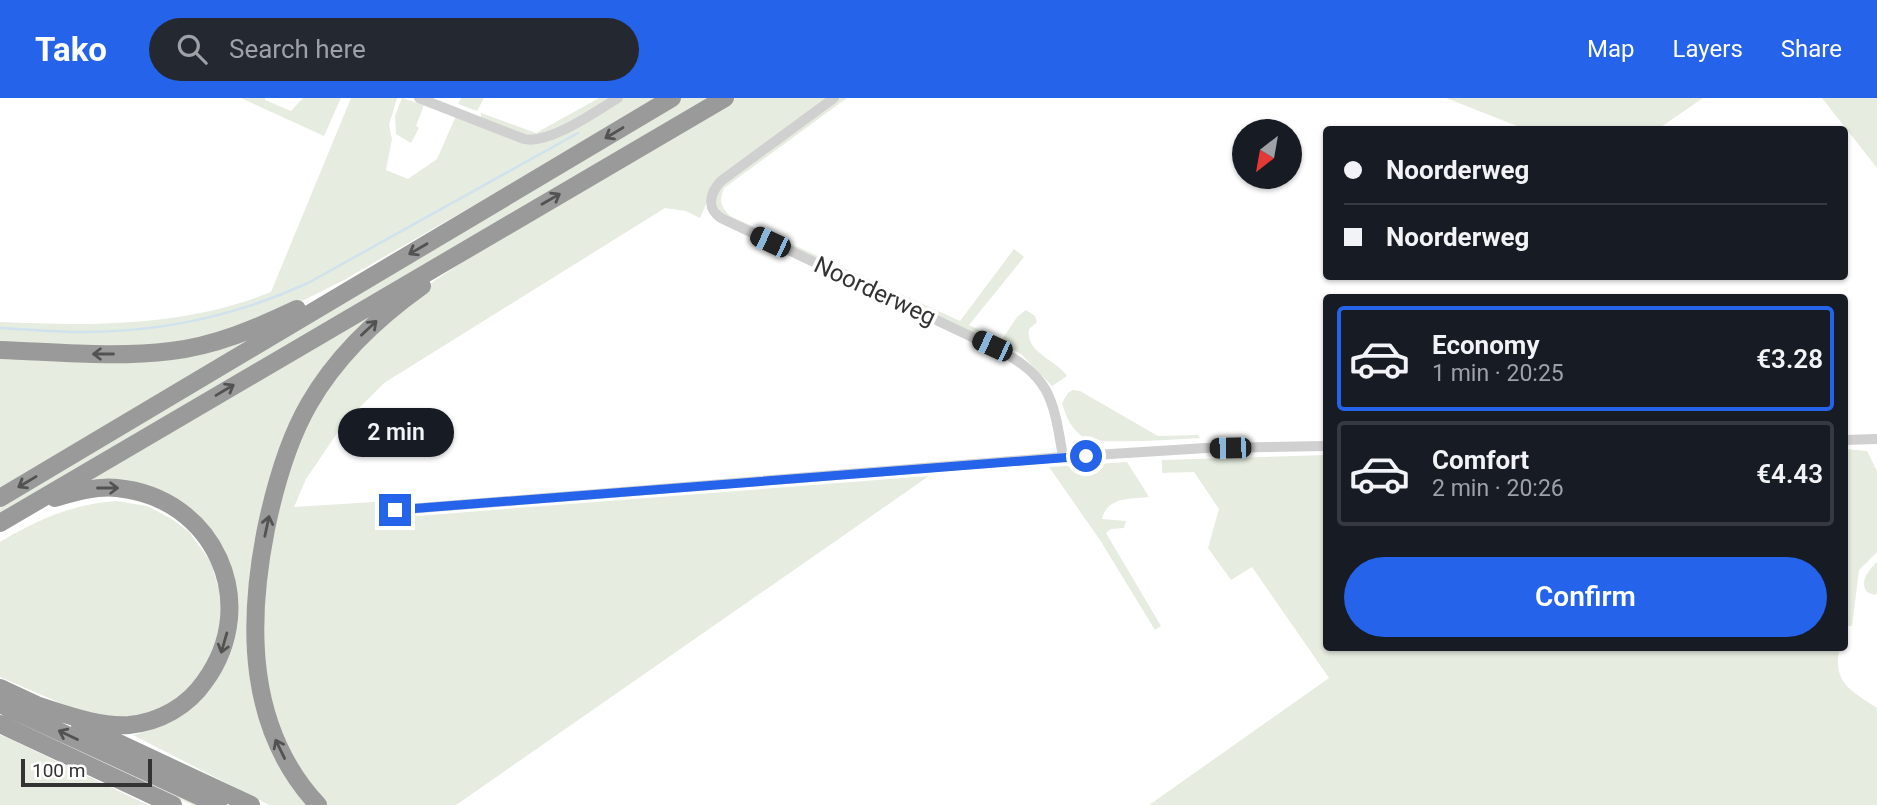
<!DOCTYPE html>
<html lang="en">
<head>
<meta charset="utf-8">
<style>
  :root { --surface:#171b24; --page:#242831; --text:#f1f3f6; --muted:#9ea1a6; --line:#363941; --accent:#2563eb }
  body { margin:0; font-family:Roboto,sans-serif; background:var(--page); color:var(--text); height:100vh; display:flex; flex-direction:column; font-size:26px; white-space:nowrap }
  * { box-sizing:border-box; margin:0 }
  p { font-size:23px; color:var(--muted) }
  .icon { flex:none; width:38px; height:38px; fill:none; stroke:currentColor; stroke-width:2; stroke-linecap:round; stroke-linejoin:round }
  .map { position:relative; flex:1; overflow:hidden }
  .drawer { position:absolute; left:1323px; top:196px; width:525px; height:357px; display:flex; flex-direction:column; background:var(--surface); border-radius:7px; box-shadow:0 2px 5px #0004 }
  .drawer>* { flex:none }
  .guide { position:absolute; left:1323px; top:28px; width:525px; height:154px; border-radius:7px; box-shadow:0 2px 5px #0004; display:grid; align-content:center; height:154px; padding:0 21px; background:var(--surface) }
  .needle { width:46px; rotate:211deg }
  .buttons { position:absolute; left:1232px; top:21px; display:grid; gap:14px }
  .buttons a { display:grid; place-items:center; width:70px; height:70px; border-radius:50%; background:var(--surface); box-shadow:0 2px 5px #0004; font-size:35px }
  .scale { position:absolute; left:21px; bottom:18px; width:131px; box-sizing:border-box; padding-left:7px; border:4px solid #333; border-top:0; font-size:19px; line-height:24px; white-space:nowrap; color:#333; -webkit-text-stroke:5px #fff; paint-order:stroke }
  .end { position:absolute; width:32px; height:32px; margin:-16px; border:9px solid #2563eb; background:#fff; box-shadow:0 0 0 4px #fff }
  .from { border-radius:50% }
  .bubble { position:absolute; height:49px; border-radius:24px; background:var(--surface); box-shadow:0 2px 5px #0004; font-size:23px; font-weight:600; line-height:49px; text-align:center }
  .car { position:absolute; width:21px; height:42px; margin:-21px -10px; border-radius:9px; box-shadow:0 0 5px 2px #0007; background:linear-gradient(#222 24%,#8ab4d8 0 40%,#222 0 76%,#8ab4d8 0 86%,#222 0) }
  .guide b { display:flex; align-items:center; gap:24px; height:66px; font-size:26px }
  .guide b+b { border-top:2px solid var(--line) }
  .guide i { width:18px; height:18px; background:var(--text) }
  ul { padding:12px 0 0; list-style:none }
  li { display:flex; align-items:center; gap:21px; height:105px; margin:0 14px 10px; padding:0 7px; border:4px solid var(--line); border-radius:7px }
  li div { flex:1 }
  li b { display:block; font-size:26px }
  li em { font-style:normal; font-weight:600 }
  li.current { border-color:var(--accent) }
  li>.icon { width:63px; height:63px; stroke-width:1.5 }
  .primary-button { display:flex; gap:14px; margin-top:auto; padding:14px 21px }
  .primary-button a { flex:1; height:80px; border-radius:42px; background:var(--accent); color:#fff; font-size:28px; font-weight:600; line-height:80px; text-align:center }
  header { display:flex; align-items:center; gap:42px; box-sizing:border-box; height:98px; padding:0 35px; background:var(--accent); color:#fff }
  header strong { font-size:33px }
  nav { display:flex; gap:38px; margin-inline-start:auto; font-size:24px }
  .search { width:490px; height:63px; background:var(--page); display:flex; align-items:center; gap:18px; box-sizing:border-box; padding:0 24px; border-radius:38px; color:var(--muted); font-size:26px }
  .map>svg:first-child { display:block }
</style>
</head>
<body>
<header>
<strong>Tako</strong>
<div class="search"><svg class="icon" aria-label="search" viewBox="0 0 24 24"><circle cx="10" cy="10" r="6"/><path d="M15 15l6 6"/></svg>Search here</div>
<nav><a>Map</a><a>Layers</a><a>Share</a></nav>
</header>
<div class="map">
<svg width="1877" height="707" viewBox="0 0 1877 707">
  <rect width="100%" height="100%" fill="#fff"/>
  <!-- green -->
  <path fill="#e6ecdf" d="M241,0H265V2L291,13L303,0H341L324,38Z
    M351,0H397L389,27L392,41L386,72L408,81L437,61L456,18L527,45L587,21L623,0H660L344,182L288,210L200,242L147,249L0,247V224C91,228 185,229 271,194Z
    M402,0L424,7L416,28L419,30L411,45L396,36L395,18Z
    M461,0H484L477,13L458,6Z
    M599,0H613L551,34L532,40L481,20V15L536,35Z
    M681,0H714L0,423V410Z
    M735,0H831L715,86L700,120L686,113L665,110L384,285L344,325L306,381L294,409L390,403L391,420L929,378L456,707H325L312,692L278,630L262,555L267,472L275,422L292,363L306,330L325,294L354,253L410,201L437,181L499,140Z
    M839,0H847L724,90C719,103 720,108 730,118L960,223L1014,151L1024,159L969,227L994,239L992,242L987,243L727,119C716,111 714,104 718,91Z
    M1446,0H1703L1658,31L1527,32Z
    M1822,0H1877V70Z
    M408,189L307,299L249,498L247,551L250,576L269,646L297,695L306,707H269L133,637C202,622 254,554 234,483C228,465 201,432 189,414L74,390Z
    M1026,212L1035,218L1037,224L1029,231C1025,255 1057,262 1067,278L1052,288L1022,257L1001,243L1017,219Z
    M291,219L0,390V256L112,261Z
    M1073,292L1080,293L1158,338L1198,337L1200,340C1179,341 1099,347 1085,340C1072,333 1066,319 1062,305L1068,295Z
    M1845,351L1867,353L1877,373V454L1859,472L1852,528H1848L1845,536Z
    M1326,357V550H1840C1831,584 1852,593 1877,610V707H1149L1329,580L1252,469L1231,482L1208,450L1219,411L1194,374L1162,375V362Z
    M1127,364L1149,399C1130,401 1107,399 1102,421L1126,423L1124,430L1111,431L1106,435L1161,528L1155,532L1100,442L1049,369Z
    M116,403L147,408L172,421L189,434L211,464L222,503V525L217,548L194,590L159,615L104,624L0,579V444C37,422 72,406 116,403Z
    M1877,464V495L1874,497L1867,494C1859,483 1869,472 1877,464Z
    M5,618L204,707H192Z
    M0,637L10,641L148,707H0Z"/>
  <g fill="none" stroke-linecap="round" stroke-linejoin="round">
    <!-- stream -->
    <path stroke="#cfe2ee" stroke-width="2.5" d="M0,230C25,231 50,234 75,234C156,235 234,219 308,185L578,35"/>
    <!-- street -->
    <path stroke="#d0d0d0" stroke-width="10" d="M419,0L524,41C549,47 596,13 618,0
      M834,0L721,83C710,95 706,110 721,120L991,248C1050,277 1053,298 1063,359L1206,350L1326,348
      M1844,342L1877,341
      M395,412L1063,359"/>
    <!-- highway -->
    <path stroke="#9a9a9a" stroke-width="18" d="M0,252C57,254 114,260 171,253C215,248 257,230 297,211
      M0,400L672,0
      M0,425L725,0
      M0,590L45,611
      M0,606L218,707
      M36,607C65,616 98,629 129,627C160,624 188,608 205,583C262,505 214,399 117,390C96,388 75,394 55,400
      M0,626L173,707
      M80,627L251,707
      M318,707C247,631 247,527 266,431C275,388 287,344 309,306C337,257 377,220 422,188"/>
  </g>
  <!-- one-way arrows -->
  <defs><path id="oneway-shaft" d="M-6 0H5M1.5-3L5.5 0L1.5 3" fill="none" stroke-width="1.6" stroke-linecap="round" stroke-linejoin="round" transform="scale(1.75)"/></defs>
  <g stroke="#525252">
    <use href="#oneway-shaft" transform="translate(614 35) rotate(149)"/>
    <use href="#oneway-shaft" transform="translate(551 101) rotate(-30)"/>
    <use href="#oneway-shaft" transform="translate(418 151) rotate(150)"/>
    <use href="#oneway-shaft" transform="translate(369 230) rotate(-43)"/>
    <use href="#oneway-shaft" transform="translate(103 256) rotate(-180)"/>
    <use href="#oneway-shaft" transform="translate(225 292) rotate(-31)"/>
    <use href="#oneway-shaft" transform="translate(27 384) rotate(149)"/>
    <use href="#oneway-shaft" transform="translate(108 390)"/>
    <use href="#oneway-shaft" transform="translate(267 428) rotate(-78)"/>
    <use href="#oneway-shaft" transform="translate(224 545) rotate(106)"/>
    <use href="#oneway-shaft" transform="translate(68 637) rotate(-155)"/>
    <use href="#oneway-shaft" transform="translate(280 651) rotate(-116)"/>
  </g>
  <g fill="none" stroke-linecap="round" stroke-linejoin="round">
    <!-- route -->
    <path stroke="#2563eb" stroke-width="9" d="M395,412L1086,358"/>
  </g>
  <g text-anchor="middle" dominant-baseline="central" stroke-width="7" stroke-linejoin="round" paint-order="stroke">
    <!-- street labels -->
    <g font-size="24" fill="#333" stroke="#fff">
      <text transform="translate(875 193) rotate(25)">Noorderweg</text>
    </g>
  </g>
</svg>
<div class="buttons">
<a><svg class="needle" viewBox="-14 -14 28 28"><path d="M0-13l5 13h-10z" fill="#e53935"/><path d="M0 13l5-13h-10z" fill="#9ea1a6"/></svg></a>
</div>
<div class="scale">100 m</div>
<i class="end from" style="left:1086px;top:358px"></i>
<i class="end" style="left:395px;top:412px"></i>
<div class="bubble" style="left:338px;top:310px;width:116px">2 min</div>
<i class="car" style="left:770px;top:144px;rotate:295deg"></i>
<i class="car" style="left:992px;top:248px;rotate:295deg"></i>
<i class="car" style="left:1230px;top:350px;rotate:269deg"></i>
<div class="guide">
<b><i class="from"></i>Noorderweg</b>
<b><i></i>Noorderweg</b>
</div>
<section class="drawer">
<ul>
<li class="current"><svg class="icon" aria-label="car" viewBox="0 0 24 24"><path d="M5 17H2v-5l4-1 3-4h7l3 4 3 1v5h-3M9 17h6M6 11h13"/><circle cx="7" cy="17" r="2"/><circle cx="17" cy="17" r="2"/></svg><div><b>Economy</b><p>1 min · 20:25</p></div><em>€3.28</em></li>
<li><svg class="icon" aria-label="car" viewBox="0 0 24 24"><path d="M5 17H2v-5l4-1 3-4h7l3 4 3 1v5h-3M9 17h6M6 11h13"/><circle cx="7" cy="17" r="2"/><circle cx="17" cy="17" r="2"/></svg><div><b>Comfort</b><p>2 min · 20:26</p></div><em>€4.43</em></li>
</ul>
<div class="primary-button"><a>Confirm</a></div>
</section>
</div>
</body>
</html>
